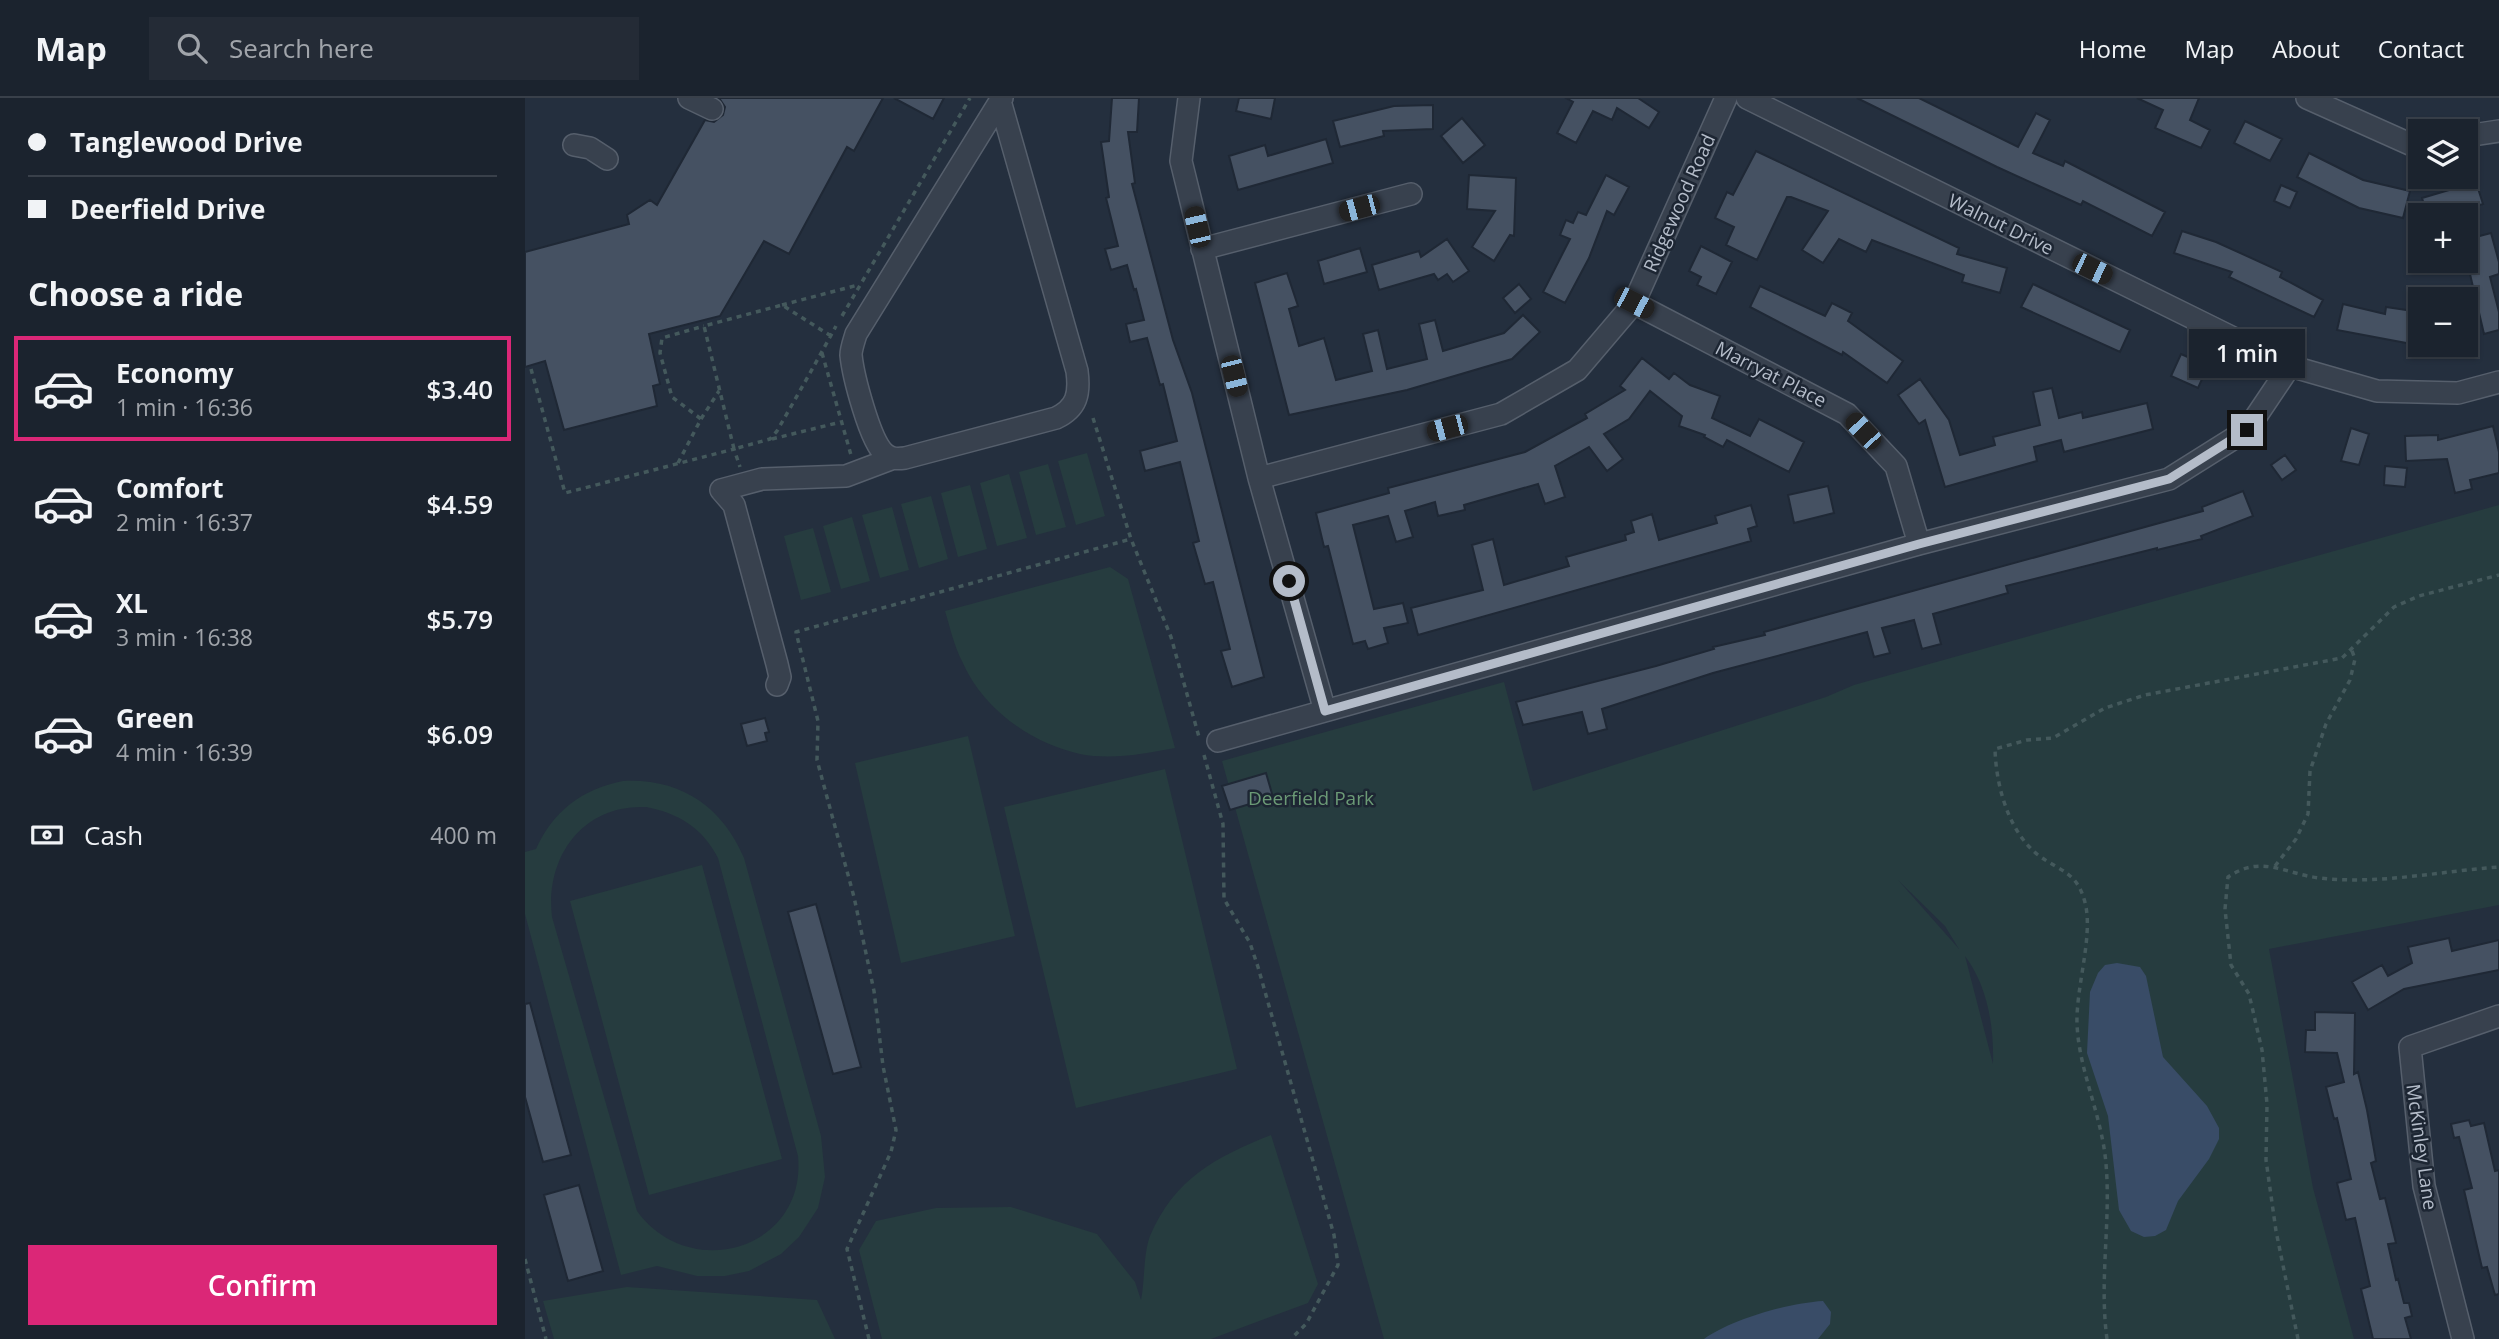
<!DOCTYPE html>
<html lang="en">
<head>
<meta charset="utf-8">
<style>
  :root { --surface:#1b232e; --page:#242b36; --text:#f1f3f6; --muted:#a0a4aa; --line:#39404a; --accent:#db2777 }
  body { margin:0; font-family:"Open Sans",sans-serif; background:var(--page); color:var(--text); height:100vh; display:flex; flex-direction:column; font-size:26px; white-space:nowrap }
  * { box-sizing:border-box; margin:0 }
  p { font-size:23px; color:var(--muted) }
  .icon { flex:none; width:38px; height:38px; fill:none; stroke:currentColor; stroke-width:2; stroke-linecap:round; stroke-linejoin:round }
  .map { position:relative; flex:1; overflow:hidden }
  .sheet { display:flex; flex-direction:column; background:var(--surface); width:525px }
  .sheet>* { flex:none }
  .top-card { display:grid; align-content:center; height:154px; padding:0 28px; background:var(--surface) }
  .tools { position:absolute; left:1883px; top:21px; display:grid; gap:14px }
  .tools a { display:grid; place-items:center; width:70px; height:70px; border-radius:0px; background:var(--surface); box-shadow:0 2px 5px #0004,0 0 0 2px var(--line); font-size:35px }
  .end { position:absolute; width:32px; height:32px; margin:-16px; border:9px solid #b4bcc9; background:#111; box-shadow:0 0 0 4px #111 }
  .from { border-radius:50% }
  .bubble { position:absolute; height:49px; border-radius:0px; background:var(--surface); box-shadow:0 2px 5px #0004,0 0 0 2px var(--line); font-size:23px; font-weight:600; line-height:49px; text-align:center }
  .car { position:absolute; width:21px; height:42px; margin:-21px -10px; border-radius:9px; box-shadow:0 0 5px 2px #0007; background:linear-gradient(#222 24%,#8ab4d8 0 40%,#222 0 76%,#8ab4d8 0 86%,#222 0) }
  .top-card b { display:flex; align-items:center; gap:24px; height:66px; font-size:26px }
  .top-card b+b { border-top:2px solid var(--line) }
  .top-card i { width:18px; height:18px; background:var(--text) }
  ul { padding:0; list-style:none }
  li { display:flex; align-items:center; gap:21px; height:105px; margin:0 14px 10px; padding:0 14px; border:4px solid transparent; border-radius:0px }
  li div { flex:1 }
  li b { display:block; font-size:26px }
  li em { font-style:normal; font-weight:600 }
  li.on { border-color:var(--accent) }
  li>.icon { width:63px; height:63px; stroke-width:1.5 }
  h2 { padding:0 28px; font-size:32px; line-height:84px }
  .pay { display:flex; align-items:center; gap:18px; height:77px; padding:0 28px; font-size:26px }
  .pay p { margin-inline-start:auto }
  .primary-button { display:flex; gap:14px; margin-top:auto; padding:14px 28px }
  .primary-button a { flex:1; height:80px; border-radius:0px; background:var(--accent); color:#fff; font-size:28px; font-weight:600; line-height:80px; text-align:center }
  header { display:flex; align-items:center; gap:42px; box-sizing:border-box; height:98px; padding:0 35px; background:var(--surface); border-bottom:2px solid var(--line) }
  header strong { font-size:33px }
  nav { display:flex; gap:38px; margin-inline-start:auto; font-size:24px }
  .search { width:490px; height:63px; background:var(--page); display:flex; align-items:center; gap:18px; box-sizing:border-box; padding:0 24px; border-radius:0px; color:var(--muted); font-size:26px }
  main { display:flex; flex:1; min-height:0 }
  .map>svg:first-child { display:block }
</style>
</head>
<body>
<header>
<strong>Map</strong>
<div class="search"><svg class="icon" aria-label="search" viewBox="0 0 24 24"><circle cx="10" cy="10" r="6"/><path d="M15 15l6 6"/></svg>Search here</div>
<nav><a>Home</a><a>Map</a><a>About</a><a>Contact</a></nav>
</header>
<main>
<section class="sheet">
<div class="top-card">
<b><i class="from"></i>Tanglewood Drive</b>
<b><i></i>Deerfield Drive</b>
</div>
<h2>Choose a ride</h2>
<ul>
<li class="on"><svg class="icon" aria-label="car" viewBox="0 0 24 24"><path d="M5 17H2v-5l4-1 3-4h7l3 4 3 1v5h-3M9 17h6M6 11h13"/><circle cx="7" cy="17" r="2"/><circle cx="17" cy="17" r="2"/></svg><div><b>Economy</b><p>1 min · 16:36</p></div><em>$3.40</em></li>
<li><svg class="icon" aria-label="car" viewBox="0 0 24 24"><path d="M5 17H2v-5l4-1 3-4h7l3 4 3 1v5h-3M9 17h6M6 11h13"/><circle cx="7" cy="17" r="2"/><circle cx="17" cy="17" r="2"/></svg><div><b>Comfort</b><p>2 min · 16:37</p></div><em>$4.59</em></li>
<li><svg class="icon" aria-label="car" viewBox="0 0 24 24"><path d="M5 17H2v-5l4-1 3-4h7l3 4 3 1v5h-3M9 17h6M6 11h13"/><circle cx="7" cy="17" r="2"/><circle cx="17" cy="17" r="2"/></svg><div><b>XL</b><p>3 min · 16:38</p></div><em>$5.79</em></li>
<li><svg class="icon" aria-label="car" viewBox="0 0 24 24"><path d="M5 17H2v-5l4-1 3-4h7l3 4 3 1v5h-3M9 17h6M6 11h13"/><circle cx="7" cy="17" r="2"/><circle cx="17" cy="17" r="2"/></svg><div><b>Green</b><p>4 min · 16:39</p></div><em>$6.09</em></li>
</ul>
<div class="pay"><svg class="icon" aria-label="cash" viewBox="0 0 24 24"><path d="M3 7h18v10H3z"/><circle cx="12" cy="12" r="2"/></svg>Cash<p>400 m</p></div>
<div class="primary-button"><a>Confirm</a></div>
</section>
<div class="map">
<svg width="1974" height="1241" viewBox="0 0 1974 1241">
  <rect width="100%" height="100%" fill="#242f3e"/>
  <!-- green -->
  <path fill="#263c3f" fill-rule="evenodd" d="M562,355L580,418L551,427L533,363Z
    M523,366L541,429L511,437L494,374Z
    M484,376L502,440L472,448L455,385Z
    M445,387L462,451L433,459L416,395Z
    M406,398L423,461L394,470L376,406Z
    M1974,407V807L1744,851L1788,1090L1829,1241H859L697,663L979,584L1008,693L1301,599L1329,587ZM1373,782L1420,828L1434,851ZM1440,858C1463,889 1469,929 1468,966Z
    M367,409L384,472L355,480L337,417Z
    M327,419L345,483L316,491L298,428Z
    M288,430L306,494L276,502L259,438Z
    M585,469L603,481L650,650C619,656 586,662 555,656C505,645 457,610 437,563C429,548 425,529 420,513Z
    M443,638L490,838L376,865L330,665Z
    M640,671L712,971L551,1010L479,709Z
    M98,683C155,680 197,708 219,760L296,1038L300,1079L293,1110L274,1139L256,1156L224,1173L200,1178H172L132,1168L96,1177L0,816V754L11,751C28,713 57,691 98,683ZM121,709C153,715 178,730 193,760L273,1058C282,1151 165,1186 112,1113L27,819C20,760 57,706 121,709Z
    M177,767L257,1061L124,1097L45,803Z
    M746,1037L793,1186L783,1205L686,1241H357L334,1152L351,1123L411,1110L486,1109L572,1136L610,1184L616,1202C620,1183 618,1157 625,1138C650,1080 691,1059 746,1037Z
    M102,1189L292,1202L310,1241H29L18,1203Z"/>
  <!-- water -->
  <path fill="#394c67" d="M1592,865L1615,869L1621,878L1638,959L1682,1008L1694,1030V1041L1684,1061L1653,1103L1641,1132L1630,1138L1619,1139L1606,1133L1594,1112L1583,1018L1562,955L1565,894L1573,875L1580,867Z
    M1298,1203L1306,1214L1305,1226L1293,1241H1179C1207,1221 1264,1205 1298,1203Z"/>
  <!-- building -->
  <path fill="#455162" stroke="#1f2835" stroke-width="2" d="M194,0H358L329,53L322,49L264,156L239,143L195,218L124,236L135,286L128,288L132,308L39,332L20,263L0,269V154L104,126L102,117L125,102L132,107L180,22L189,24L198,17L200,9Z
    M369,0H419L408,21Z
    M587,0H614L612,34H603L610,85L607,86L648,242L667,295L739,579L707,589L696,553L705,551L688,484L680,486L668,445L674,443L655,364L620,373L615,353L652,343L638,286L635,287L622,240L605,244L601,226L619,222L611,191L609,192L602,167L586,172L580,151L593,148L581,100L584,99L576,44L584,43Z
    M714,0H750L746,21L711,13Z
    M1041,0H1113L1134,14L1124,30L1092,10L1087,22L1068,13L1051,45L1032,35L1048,4Z
    M1332,0H1394L1493,49L1511,15L1525,22L1508,55L1538,68L1540,63L1640,114L1627,138L1558,103L1556,107L1472,69Z
    M1612,0H1674L1665,22L1685,32L1676,50L1630,30L1638,12Z
    M908,7V31L858,33L859,38L815,49L808,23L869,8Z
    M937,20L960,47L938,65L916,38Z
    M1720,23L1757,41L1745,63L1709,45Z
    M801,41L808,65L713,92L704,58L740,47L743,58Z
    M1231,53L1434,150L1432,156L1482,170L1475,195L1437,184L1439,177L1347,142L1341,154L1314,141L1298,165L1277,152L1303,113L1266,99H1262L1232,162L1201,147L1209,129L1190,120L1202,94L1208,97Z
    M1784,55L1838,82L1885,93L1878,120L1834,110L1772,79Z
    M944,77L991,80L989,138L985,137L969,163L947,149L970,113L942,111Z
    M1081,77L1104,89L1089,117L1082,113L1064,160L1040,205L1018,194L1045,141L1035,137L1041,122L1048,125L1053,114L1061,117Z
    M1951,84L1958,106L1944,110L1946,117H1902L1897,100Z
    M1756,87L1772,94L1765,110L1749,103Z
    M1657,133L1691,144L1757,174L1755,179L1798,202L1789,219L1704,179L1707,174L1649,155Z
    M1966,135L1974,164V176L1965,179L1974,214V232L1959,236L1941,159L1948,157L1943,141Z
    M922,141L944,173L928,184L922,176L913,182L909,176L854,192L847,167L894,153L896,159Z
    M1176,148L1207,164L1191,196L1172,187L1176,179L1164,173Z
    M835,150L842,174L799,186L793,163Z
    M762,175L773,208L764,211L774,248L799,240L811,282L847,273L838,236L853,232L862,271L902,261L894,226L910,222L918,253L979,235L998,217L1015,234L987,261L882,292L764,317L730,185Z
    M994,186L1006,201L990,215L978,200Z
    M1508,186L1605,232L1595,254L1496,209Z
    M1235,188L1300,218L1307,205L1327,215L1323,223L1378,263L1362,285L1318,254L1317,257L1225,209Z
    M1818,206L1860,216L1861,209L1895,214L1892,247L1812,232Z
    M1656,256L1683,268L1673,290L1646,278Z
    M1117,260L1144,281L1149,275L1165,287L1195,298L1187,320L1225,338L1234,321L1279,344L1264,374L1202,342L1198,349L1179,339L1180,337L1154,328L1157,318L1125,293L1104,321L1079,336L1098,361L1082,373L1064,349L1030,368L1040,399L1020,406L1013,386L939,407L940,412L913,418L910,404L880,413L888,439L871,444L863,418L828,427L849,511L878,505L883,525L859,530L863,545L843,551L840,543L828,546L803,448L799,449L791,415L864,395L863,390L1000,354L1062,320L1060,316L1100,292L1095,288Z
    M1395,281L1424,322L1435,357L1470,347L1468,339L1515,327L1508,294L1527,290L1534,320L1557,314L1558,320L1622,305L1628,331L1539,354L1536,342L1509,349L1512,363L1420,389L1400,322L1394,326L1373,297Z
    M1968,328L1974,354V375L1945,382L1947,391L1930,395L1922,361L1881,363L1880,338L1913,337V342Z
    M1826,330L1844,336L1834,367L1816,363Z
    M1760,357L1771,372L1757,382L1746,367Z
    M1860,368L1882,370L1880,389L1859,387Z
    M1303,388L1309,415L1269,425L1263,397Z
    M1718,393L1728,418L1676,438L1677,441L1632,452V450L1481,488L1483,495L1408,516L1416,546L1397,551L1389,522L1357,530L1365,555L1349,559L1342,534L1188,575L1077,611L1082,631L1063,636L1057,614L998,627L991,604L1131,568L1189,551L1188,549L1240,537L1239,534L1678,413L1677,409Z
    M1226,407L1232,428L1223,431L1226,443L893,537L886,510L958,492L947,447L968,441L979,487L1044,468L1041,459L1101,442L1100,437L1109,434L1106,423L1127,416L1134,442L1192,425L1190,418Z
    M240,620L244,634L240,635L242,643L222,648L216,626Z
    M741,675L748,699L705,712L697,688Z
    M291,806L336,969L308,976L263,814Z
    M1924,840L1927,853L1974,842V872L1879,891L1843,912L1827,884L1857,867L1863,878L1887,865L1883,849Z
    M5,905L46,1057L18,1064L0,999V906Z
    M1790,914L1830,915L1829,976L1833,974L1842,1012L1851,1063L1846,1065L1855,1101L1860,1100L1871,1145L1863,1146L1871,1182L1873,1181L1879,1205H1884L1887,1218L1880,1220L1886,1241H1848L1836,1191L1845,1188L1830,1120L1821,1122L1812,1085L1826,1081L1812,1020L1809,1021L1801,989L1819,984L1812,955L1780,954L1781,932H1790Z
    M1944,1022L1946,1028L1959,1025L1970,1073L1974,1072V1196L1970,1197L1962,1169L1957,1170L1939,1092L1947,1090L1934,1039L1929,1040L1926,1026Z
    M54,1087L78,1173L43,1183L19,1097Z"/>
  <g fill="none" stroke-linecap="round" stroke-linejoin="round">
    <!-- minor casing -->
    <g stroke="#565f6c" stroke-width="24">
      <path id="minor" d="M164,0L187,11
        M664,0L656,63L734,380L800,613
        M1222,0L1765,268L1852,293L1933,295L1974,284
        M1782,0L1887,47L1895,46
        M475,3L552,273C555,296 552,310 531,320L380,360C372,361 366,361 360,356C345,344 328,277 326,257C326,251 329,243 331,236L477,0
        M1941,38L1974,33
        M49,47L65,50L82,61
        M677,151L886,96
        M1109,205L1322,316L1371,368L1394,446
        M734,380L976,316L1052,272L1109,205L1201,0
        M196,392L209,407L252,566L255,579L252,587
        M196,392L237,381L321,378L366,361
        M693,643L1394,446L1644,381L1722,332L1765,268
        M1938,1241L1899,1088L1885,949L1974,918"/>
    </g>
    <!-- path -->
    <path stroke="#44595c" stroke-width="3.5" stroke-dasharray="5 5" stroke-linecap="butt" d="M257,207L333,187
      M317,218L445,0
      M306,238L257,207L179,228L209,351L245,341L252,333C272,298 292,263 311,228
      M297,255L326,357
      M6,271L40,395L209,351L215,369
      M568,320L606,441L646,539L674,639
      M176,321L194,293
      M247,341L316,324
      M153,365L176,321L147,299L135,255L137,240L179,228
      M679,657L698,726L699,801L725,845L733,869L809,1137L813,1167L781,1226L766,1241
      M1750,768L1771,741L1783,716L1785,673L1801,626L1825,582L1830,561L1826,550
      M0,1161L21,1241
      M344,1241L322,1151L366,1054L371,1032L358,968L349,893L329,799L292,662L293,623L271,534L606,441
      M1582,1241C1574,1183 1586,1124 1581,1066C1577,1017 1554,974 1552,926C1551,890 1567,842 1561,809C1554,774 1536,774 1513,757C1483,733 1471,687 1470,651L1502,642L1528,640L1580,610L1620,597L1817,560L1869,509L1894,498L1974,477
      M1773,1241L1751,1133L1741,1062L1742,1006L1737,952L1724,896L1706,867L1700,811L1703,779C1737,756 1759,776 1795,780C1853,787 1916,773 1974,769"/>
    <!-- minor -->
    <use href="#minor" stroke="#38414e" stroke-width="21"/>
  </g>
  <g fill="none" stroke-linecap="round" stroke-linejoin="round">
    <!-- route -->
    <path stroke="#b4bcc9" stroke-width="9" d="M764,483L800,613L1394,446L1644,381L1722,332"/>
  </g>
  <g text-anchor="middle" dominant-baseline="central" stroke-width="5" stroke-linejoin="round" paint-order="stroke">
    <!-- street labels -->
    <g font-size="19" fill="#b4bcc9" stroke="#1d2633">
      <text transform="translate(1154 105) rotate(-66)">Ridgewood Road</text>
      <text transform="translate(1476 126) rotate(26)">Walnut Drive</text>
      <text transform="translate(1246 276) rotate(27)">Marryat Place</text>
      <text transform="translate(1897 1049) rotate(82)">McKinley Lane</text>
    </g>
    <!-- park labels -->
    <g font-size="19" fill="#6b9a76" stroke="#1d2633">
      <text x="786" y="700">Deerfield Park</text>
    </g>
  </g>
</svg>
<div class="tools">
<a><svg class="icon" aria-label="layers" viewBox="0 0 24 24"><path d="M12 4l9 5-9 5-9-5zM3 14l9 5 9-5"/></svg></a>
<a>+</a>
<a>−</a>
</div>
<i class="end from" style="left:764px;top:483px"></i>
<i class="end" style="left:1722px;top:332px"></i>
<div class="bubble" style="left:1664px;top:231px;width:116px">1 min</div>
<i class="car" style="left:834px;top:110px;rotate:255deg"></i>
<i class="car" style="left:672px;top:129px;rotate:347deg"></i>
<i class="car" style="left:1567px;top:171px;rotate:116deg"></i>
<i class="car" style="left:1109px;top:205px;rotate:117deg"></i>
<i class="car" style="left:709px;top:278px;rotate:166deg"></i>
<i class="car" style="left:922px;top:330px;rotate:255deg"></i>
<i class="car" style="left:1338px;top:333px;rotate:317deg"></i>
</div>
</main>
</body>
</html>
